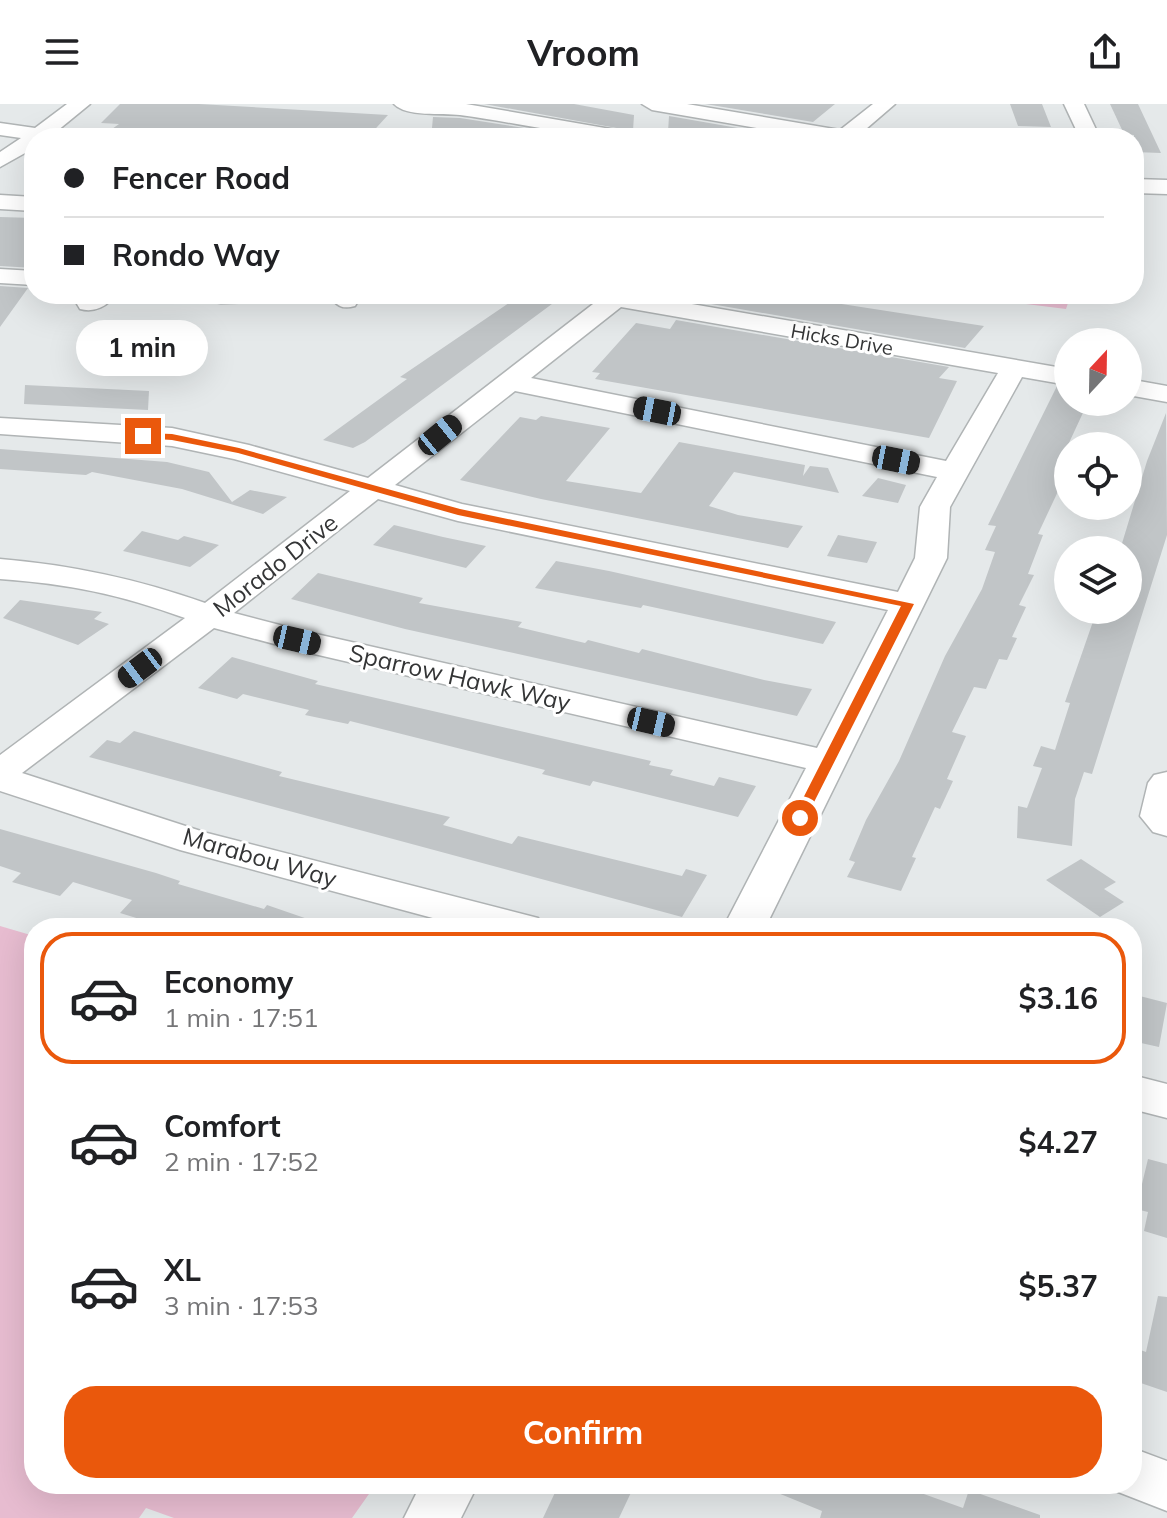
<!DOCTYPE html>
<html lang="en">
<head>
<meta charset="utf-8">
<style>
  :root { --surface:#fff; --page:#f2f2f2; --text:#202124; --muted:#757577; --line:#e0e0e0; --accent:#ea580c }
  body { margin:0; font-family:Mulish,sans-serif; background:var(--page); color:var(--text); height:100vh; display:flex; flex-direction:column; font-size:30px; white-space:nowrap }
  * { box-sizing:border-box; margin:0 }
  p { font-size:26px; color:var(--muted) }
  .icon { flex:none; width:44px; height:44px; fill:none; stroke:currentColor; stroke-width:2; stroke-linecap:round; stroke-linejoin:round }
  .map { position:relative; flex:1; overflow:hidden }
  .details { position:absolute; left:24px; top:814px; width:1118px; height:576px; display:flex; flex-direction:column; background:var(--surface); border-radius:32px; box-shadow:0 8px 32px #0002 }
  .details>* { flex:none }
  .guide { position:absolute; left:24px; top:24px; width:1120px; height:176px; border-radius:32px; box-shadow:0 8px 32px #0002; display:grid; align-content:center; height:176px; padding:0 40px; background:var(--surface) }
  .needle { width:52px; rotate:22deg }
  .buttons { position:absolute; left:1054px; top:224px; display:grid; gap:16px }
  .buttons a { display:grid; place-items:center; width:88px; height:88px; border-radius:50%; background:var(--surface); box-shadow:0 8px 32px #0002; font-size:40px }
  .end { position:absolute; width:36px; height:36px; margin:-18px; border:10px solid #ea580c; background:#fff; box-shadow:0 0 0 4px #fff }
  .from { border-radius:50% }
  .bubble { position:absolute; height:56px; border-radius:28px; background:var(--surface); box-shadow:0 8px 32px #0002; font-size:26px; font-weight:700; line-height:56px; text-align:center }
  .car { position:absolute; width:24px; height:48px; margin:-24px -12px; border-radius:10px; box-shadow:0 0 6px 2px #0007; background:linear-gradient(#222 24%,#8ab4d8 0 40%,#222 0 76%,#8ab4d8 0 86%,#222 0) }
  .guide b { display:flex; align-items:center; gap:28px; height:76px; font-size:30px }
  .guide b+b { border-top:2px solid var(--line) }
  .guide i { width:20px; height:20px; background:var(--text) }
  ul { padding:14px 0 0; list-style:none }
  li { display:flex; align-items:center; gap:24px; height:132px; margin:0 16px 12px; padding:0 24px; border:4px solid transparent; border-radius:32px }
  li div { flex:1 }
  li b { display:block; font-size:30px }
  li em { font-style:normal; font-weight:700 }
  li.active { border-color:var(--accent) }
  li>.icon { width:72px; height:72px; stroke-width:1.5 }
  .action { display:flex; gap:16px; margin-top:auto; padding:16px 40px }
  .action a { flex:1; height:92px; border-radius:32px; background:var(--accent); color:#fff; font-size:32px; font-weight:700; line-height:92px; text-align:center }
  header { display:flex; justify-content:space-between; align-items:center; height:104px; padding:0 40px; background:var(--surface); font-size:36px; font-weight:700 }
  .map>svg:first-child { display:block }
</style>
</head>
<body>
<header><svg class="icon" aria-label="menu" viewBox="0 0 24 24"><path d="M4 6h16M4 12h16M4 18h16"/></svg>Vroom<svg class="icon" aria-label="share" viewBox="0 0 24 24"><path d="M12 15V3M7 8l5-5 5 5M5 13v7h14v-7"/></svg></header>
<div class="map">
<svg width="1167" height="1414" viewBox="0 0 1167 1414">
  <rect width="100%" height="100%" fill="#e5e9ea"/>
  <!-- green -->
  <path fill="#e7bcd0" d="M1021,190H1071L1066,205L1018,199Z
    M0,822L34,832V1380H376L352,1414H174L146,1404L139,1414H0Z"/>
  <!-- building -->
  <path fill="#c1c5c7" d="M120,0H199L388,11L367,34H229L112,25L119,20L101,19Z
    M484,0H574L634,11L633,27Z
    M705,0H835L813,18Z
    M1010,0H1042L1051,23L1018,22Z
    M1110,0H1138L1161,49L1134,48V31L1124,30Z
    M669,12L795,34H710L668,28Z
    M433,13L460,14L588,34H485L432,24Z
    M0,113L34,114V164L0,162Z
    M0,182L28,184L0,223Z
    M522,190L556,197L365,338L353,344L323,336L407,275L400,273Z
    M692,190H777L984,222L965,244L688,196Z
    M676,216L949,263L939,274L957,277L929,334L595,275L600,269L592,268L636,219L670,225Z
    M25,281L149,287L148,306L24,300Z
    M1057,282L1068,284V298H1088L1068,341V366L1038,430L1043,431L1028,470L1034,471L1019,501L1026,503L1012,533L1017,534L1007,556L999,555L986,585L974,583L952,628L966,632L947,675L953,677L940,705L935,703L912,753L916,754L901,787L847,773L855,758L849,756L866,716L899,657L945,552L982,485L995,448L985,446L996,422L988,421Z
    M1166,309L1167,431L1092,670L1084,668L1075,695L1072,742L1017,734L1018,702L1027,704L1042,664L1033,662L1041,642L1055,646L1070,599L1065,598L1097,506H1128V446H1120L1147,357Z
    M541,312L610,324L566,377L641,389L679,338L805,361L803,372L810,362L828,364L839,389L734,368L709,402L738,411L803,422L788,444L541,395L460,376L520,313L536,316Z
    M0,345L167,358L209,368L232,398L250,386L287,393L263,410L182,385L92,368L86,371L0,365Z
    M878,374L906,381L898,399L862,392Z
    M394,421L443,433L486,442L466,464L373,441Z
    M142,427L178,436L184,432L219,441L190,463L123,447Z
    M838,431L877,438L867,459L827,452Z
    M556,457L609,467L836,518L823,540L643,501L641,504L535,484Z
    M318,469L423,494L419,499L522,518L518,523L585,539L588,536L639,549L642,545L764,576L812,585L797,612L405,525L291,495Z
    M20,496L102,508L94,515L109,520L78,541L3,514Z
    M232,553L318,577L315,580L651,657L649,661L673,666L670,671L714,682L719,673L756,682L738,713L593,677L590,682L542,670L545,666L350,617L348,620L305,611L309,606L243,590L237,595L198,584Z
    M134,627L282,668L279,672L450,713L443,721L512,740L518,732L682,772L686,765L707,771L682,813L89,653L107,636L120,639Z
    M0,725L156,769L180,777L178,780L264,805L267,801L325,821V824H213L178,814L169,824L120,809L132,796L73,778L60,792L12,778L21,769L0,762Z
    M1081,755L1116,778L1104,785L1124,798L1100,813L1046,776Z
    M1132,890L1167,899L1159,943L1132,937Z
    M1148,1055L1167,1060V1134L1144,1127L1148,1108L1136,1105Z
    M1158,1192L1167,1193V1288L1132,1276V1243L1146,1248Z
    M559,1380H635L619,1414H543Z
    M756,1380H909L907,1384L963,1404L969,1386L1040,1411V1414H820L822,1407Z"/>
  <g fill="none" stroke-linecap="round" stroke-linejoin="round">
    <!-- minor casing -->
    <g stroke="#b0b4b5" stroke-width="3">
      <path id="minor" d="M67,0H90L57,27L67,30L70,34H34V44L0,63V48L21,34L0,31V19L35,24Z
        M394,0H466L628,28L638,34C577,34 520,19 460,11C442,9 406,13 394,0Z
        M642,0H687L840,26L873,0H895L859,31L861,34H815L652,6Z
        M1064,0H1084L1100,34H1080Z
        M1134,75L1167,76V90L1134,89Z
        M0,91L34,93V107L0,105Z
        M0,165L34,167V181L0,179Z
        M87,190H116C108,202 95,209 80,205L77,200Z
        M188,190H304L301,195L292,197L221,199L191,195Z
        M328,190H353L358,197L355,202C341,206 336,201 328,190Z
        M606,190H634L1068,265V281L1022,273L950,403L947,454L765,824H723L806,664L297,546L214,524L22,669L207,729L538,814L544,824H470L180,746L0,687V651L185,514C118,490 70,480 0,475V455C72,461 137,475 205,499L350,387L234,355L172,342L0,330V314L172,324L249,341L368,374ZM621,203L998,269L946,357L531,274ZM515,287L937,373L920,403L915,454L898,488L462,400L395,381ZM378,395L458,417L888,506L817,644L303,527L234,509Z
        M1128,275L1167,282V298L1128,291Z
        M1167,668V732L1153,728L1140,712L1148,679L1154,671Z
        M1132,971L1167,980V1014L1132,1005Z
        M1132,1344L1167,1357V1407L1113,1386L1110,1380H1132Z
        M421,1380H478L461,1414H404Z"/>
    </g>
    <!-- minor -->
    <use href="#minor" fill="#fff" fill-rule="evenodd"/>
  </g>
  <!-- route -->
  <path fill="#ea580c" d="M143,329L172,330L239,344L460,405L914,500L806,714L800,718L793,714L901,502L458,411L238,349L172,336L140,334Z"/>
  <g text-anchor="middle" dominant-baseline="central" stroke-width="6" stroke-linejoin="round" paint-order="stroke">
    <!-- far-street labels -->
    <g font-size="20" fill="#343536" stroke="#fff">
      <text transform="translate(842 235) rotate(10)">Hicks Drive</text>
    </g>
    <!-- street labels -->
    <g font-size="24" fill="#343536" stroke="#fff">
      <text transform="translate(275 461) rotate(-38)">Morado Drive</text>
      <text transform="translate(460 573) rotate(13)">Sparrow Hawk Way</text>
      <text transform="translate(260 753) rotate(16)">Marabou Way</text>
    </g>
  </g>
</svg>
<div class="buttons">
<a><svg class="needle" viewBox="-14 -14 28 28"><path d="M0-13l5 13h-10z" fill="#e53935"/><path d="M0 13l5-13h-10z" fill="#757577"/></svg></a>
<a><svg class="icon" aria-label="locate" viewBox="0 0 24 24"><circle cx="12" cy="12" r="6"/><path d="M12 2v4M12 18v4M2 12h4M18 12h4"/></svg></a>
<a><svg class="icon" aria-label="layers" viewBox="0 0 24 24"><path d="M12 4l9 5-9 5-9-5zM3 14l9 5 9-5"/></svg></a>
</div>
<i class="end from" style="left:800px;top:714px"></i>
<i class="end" style="left:143px;top:332px"></i>
<div class="bubble" style="left:76px;top:216px;width:132px">1 min</div>
<i class="car" style="left:657px;top:307px;rotate:281deg"></i>
<i class="car" style="left:440px;top:331px;rotate:51deg"></i>
<i class="car" style="left:896px;top:356px;rotate:101deg"></i>
<i class="car" style="left:297px;top:536px;rotate:103deg"></i>
<i class="car" style="left:140px;top:564px;rotate:233deg"></i>
<i class="car" style="left:651px;top:618px;rotate:103deg"></i>
<div class="guide">
<b><i class="from"></i>Fencer Road</b>
<b><i></i>Rondo Way</b>
</div>
<section class="details">
<ul>
<li class="active"><svg class="icon" aria-label="car" viewBox="0 0 24 24"><path d="M5 17H2v-5l4-1 3-4h7l3 4 3 1v5h-3M9 17h6M6 11h13"/><circle cx="7" cy="17" r="2"/><circle cx="17" cy="17" r="2"/></svg><div><b>Economy</b><p>1 min · 17:51</p></div><em>$3.16</em></li>
<li><svg class="icon" aria-label="car" viewBox="0 0 24 24"><path d="M5 17H2v-5l4-1 3-4h7l3 4 3 1v5h-3M9 17h6M6 11h13"/><circle cx="7" cy="17" r="2"/><circle cx="17" cy="17" r="2"/></svg><div><b>Comfort</b><p>2 min · 17:52</p></div><em>$4.27</em></li>
<li><svg class="icon" aria-label="car" viewBox="0 0 24 24"><path d="M5 17H2v-5l4-1 3-4h7l3 4 3 1v5h-3M9 17h6M6 11h13"/><circle cx="7" cy="17" r="2"/><circle cx="17" cy="17" r="2"/></svg><div><b>XL</b><p>3 min · 17:53</p></div><em>$5.37</em></li>
</ul>
<div class="action"><a>Confirm</a></div>
</section>
</div>
</body>
</html>
